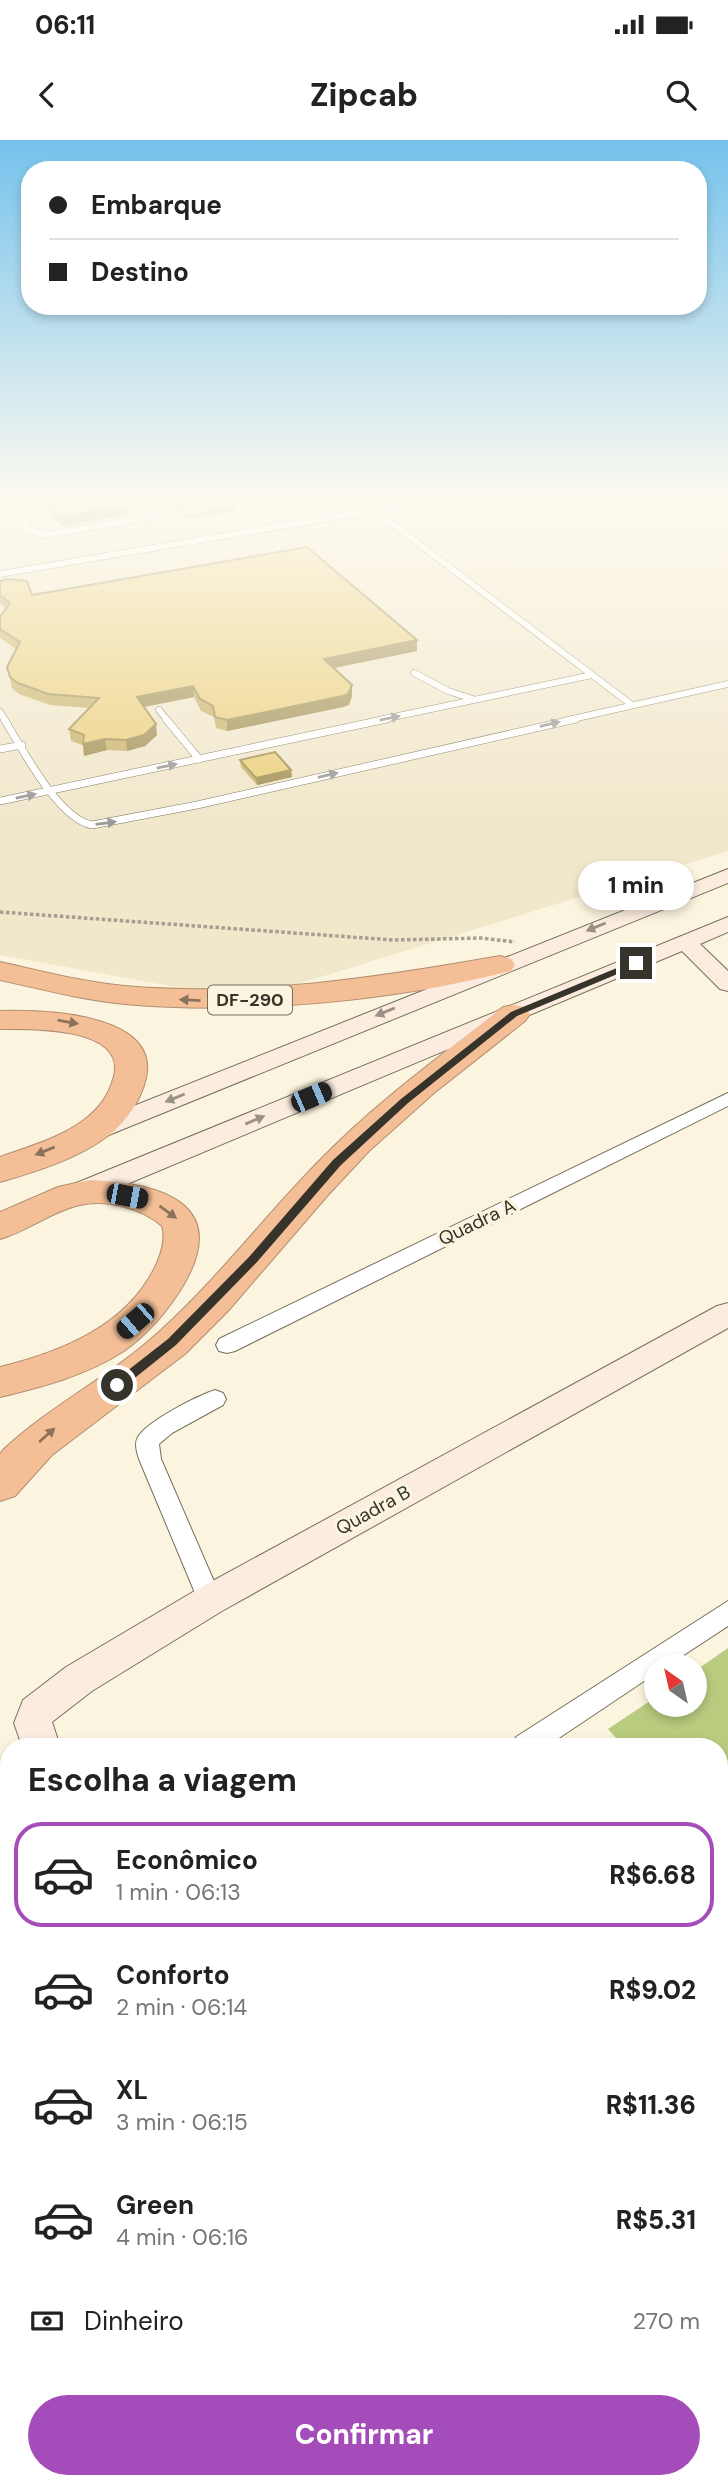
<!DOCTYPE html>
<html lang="pt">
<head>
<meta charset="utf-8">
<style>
  :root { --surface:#fff; --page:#f2f2f2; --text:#222; --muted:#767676; --line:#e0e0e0; --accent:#a44cb9 }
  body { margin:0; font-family:"DM Sans",sans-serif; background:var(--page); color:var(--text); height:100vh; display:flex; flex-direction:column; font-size:26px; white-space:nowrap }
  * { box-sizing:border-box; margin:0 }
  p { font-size:23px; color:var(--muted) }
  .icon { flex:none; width:38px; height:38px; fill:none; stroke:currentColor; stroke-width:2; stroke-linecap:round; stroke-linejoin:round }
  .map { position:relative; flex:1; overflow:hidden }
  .side { position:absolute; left:0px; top:1598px; width:728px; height:751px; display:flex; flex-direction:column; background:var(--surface); border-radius:28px 28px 0 0; box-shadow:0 4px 10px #0003 }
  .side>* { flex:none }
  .hud { position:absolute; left:21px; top:21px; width:686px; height:154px; border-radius:28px; box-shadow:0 4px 10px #0003; display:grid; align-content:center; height:154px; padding:0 28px; background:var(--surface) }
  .needle { width:46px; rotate:326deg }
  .tools { position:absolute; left:644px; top:1514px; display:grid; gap:14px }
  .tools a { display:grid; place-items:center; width:63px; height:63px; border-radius:50%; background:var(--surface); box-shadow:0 4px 10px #0003; font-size:35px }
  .end { position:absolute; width:32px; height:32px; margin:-16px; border:9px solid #36332b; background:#fff; box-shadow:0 0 0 4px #fff }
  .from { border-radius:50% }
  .bubble { position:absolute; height:49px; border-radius:24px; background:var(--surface); box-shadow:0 4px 10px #0003; font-size:23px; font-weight:800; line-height:49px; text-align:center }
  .car { position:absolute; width:21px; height:42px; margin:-21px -10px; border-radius:9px; box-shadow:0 0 5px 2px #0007; background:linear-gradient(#222 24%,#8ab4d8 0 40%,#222 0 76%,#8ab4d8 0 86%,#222 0) }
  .hud b { display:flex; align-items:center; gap:24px; height:66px; font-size:26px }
  .hud b+b { border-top:2px solid var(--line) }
  .hud i { width:18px; height:18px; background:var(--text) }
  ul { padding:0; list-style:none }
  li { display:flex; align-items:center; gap:21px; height:105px; margin:0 14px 10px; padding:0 14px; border:4px solid transparent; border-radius:28px }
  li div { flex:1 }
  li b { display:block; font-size:26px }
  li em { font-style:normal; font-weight:800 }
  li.current { border-color:var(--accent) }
  li>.icon { width:63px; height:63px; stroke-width:1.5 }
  h2 { padding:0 28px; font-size:32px; line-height:84px }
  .pay { display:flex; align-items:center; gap:18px; height:77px; padding:0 28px; font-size:26px }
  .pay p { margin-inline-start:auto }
  .primary-button { display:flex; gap:14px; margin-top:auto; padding:14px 28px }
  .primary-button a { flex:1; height:80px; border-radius:42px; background:var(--accent); color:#fff; font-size:28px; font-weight:800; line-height:80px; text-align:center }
  .status { display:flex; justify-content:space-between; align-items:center; height:49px; padding:0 35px; background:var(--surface); direction:ltr }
  .status svg { height:19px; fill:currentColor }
  header { display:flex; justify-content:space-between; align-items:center; height:91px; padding:0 28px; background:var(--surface); font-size:32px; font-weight:800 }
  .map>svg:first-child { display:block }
</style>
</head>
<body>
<div class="status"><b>06:11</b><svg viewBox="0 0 49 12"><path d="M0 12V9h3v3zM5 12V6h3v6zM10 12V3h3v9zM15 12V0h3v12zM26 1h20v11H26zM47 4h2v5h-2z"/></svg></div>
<header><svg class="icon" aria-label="back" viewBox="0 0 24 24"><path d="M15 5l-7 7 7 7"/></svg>Zipcab<svg class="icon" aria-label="search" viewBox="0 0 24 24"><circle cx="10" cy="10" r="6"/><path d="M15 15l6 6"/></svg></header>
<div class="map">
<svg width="728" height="2348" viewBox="0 0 728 2348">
  <rect width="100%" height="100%" fill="#fbf4de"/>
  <!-- built -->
  <path fill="#f1e7cb" d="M0,357H728V711L246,860L0,815Z"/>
  <!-- green -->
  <path fill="#b8cb7e" d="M728,1508V1658L719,1664V1606H623L608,1589L656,1557V1564H695V1531Z"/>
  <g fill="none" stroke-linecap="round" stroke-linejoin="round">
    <!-- lane-far1 casing -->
    <g stroke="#756f5c" stroke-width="7">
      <path id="lane-far1" d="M9,357L28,390L45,395L153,377L155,371L142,357
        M718,357L728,362
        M374,370L632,565
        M0,434L453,357
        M414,533L448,551L473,559
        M159,570L167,580
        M0,572L5,580
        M379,580L592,535
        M568,580L728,544"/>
    </g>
    <!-- lane casing -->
    <g stroke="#756f5c" stroke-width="8">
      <path id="lane" d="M4,579C22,608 58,679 92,685L197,665L576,579
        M166,579L199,619
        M0,609L22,605
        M0,661L387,579"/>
    </g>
    <!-- street casing -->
    <g stroke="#756f5c" stroke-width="2">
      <path id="street" d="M728,953V966L235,1211L227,1213L219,1211L216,1205L219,1199Z
        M215,1250L223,1253L226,1259L223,1265L172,1293L159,1304L161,1319L222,1460L219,1468L210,1471L201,1468L198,1460L139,1319C137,1312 134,1303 138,1297C147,1281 197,1256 215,1250Z
        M728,1461V1486L667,1526H656V1533L547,1606H512L516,1597Z
        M728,1902V1936L719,1939V1905Z"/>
    </g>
    <!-- secondary casing -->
    <g stroke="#756f5c" stroke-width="2">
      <path id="secondary" d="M728,729V743L99,999L90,1002L81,999L77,993L81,987Z
        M728,777V792L700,804L728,831V851L720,849L682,811L89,1060L79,1062L69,1060L65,1053L69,1046Z
        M728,1163V1188L222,1471L92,1551L52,1582L60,1606H22L14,1583L23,1560L66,1527L198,1449L717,1166Z
        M262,2340H314L316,2348H264Z"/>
    </g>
    <!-- highway casing -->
    <g stroke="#b28e71" stroke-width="2">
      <path id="highway" d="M500,816L511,819L515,825L511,831C393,861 246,875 125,864C83,860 41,849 0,840V822C41,831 83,842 125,846C251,857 376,838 500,816Z
        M514,865L525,867L530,874L525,881L434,953L369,1011L328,1055L228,1171L185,1214L52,1315L15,1356L0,1361V1314L3,1310C51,1265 111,1236 159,1192C219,1138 267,1073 323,1017C378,961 442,915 503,867Z
        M0,871C41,870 160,872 146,938C141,960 127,981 109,995C80,1018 35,1032 0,1042V1017C28,1007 60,998 84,980C100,968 109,955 114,936C126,886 30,889 0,889Z
        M90,1040C158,1043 231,1062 184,1144C168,1171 149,1193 124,1211C87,1235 42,1247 0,1257V1227C62,1212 129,1185 157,1123C162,1111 166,1098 162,1086C142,1068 106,1059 80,1065C52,1071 28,1091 0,1099V1072L58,1047Z
        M0,1790L9,1794V1870L0,1867Z
        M136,2340H203L206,2348H138Z"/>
    </g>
    <!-- path -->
    <path stroke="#a49f8f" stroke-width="3.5" stroke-dasharray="3.5 2.5" stroke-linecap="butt" d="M0,772L393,800L481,798L515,802"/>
    <!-- lane-far1 -->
    <use href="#lane-far1" stroke="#fff" stroke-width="6"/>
    <!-- lane -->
    <use href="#lane" stroke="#fff" stroke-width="7"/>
    <!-- street -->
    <use href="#street" fill="#fff" fill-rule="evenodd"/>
    <!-- secondary -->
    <use href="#secondary" fill="#fcece0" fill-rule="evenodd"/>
    <!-- highway -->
    <use href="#highway" fill="#f4bf96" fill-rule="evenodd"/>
  </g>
  <!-- wall -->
  <path fill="#cab36c" d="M35,357H120L128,365L129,375L62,386Z
    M164,357H222L234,368V371L187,379L165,359Z
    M0,441L32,455L417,500V511L334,528L352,556L349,565L343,567L227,591L216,588L214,577L201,571L194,557L144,567L157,595L145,606L127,611L107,610L84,616L83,605L71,601L69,589L89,568L50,565L19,554L12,548L7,527L16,509L0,498V477L6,469L0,464Z
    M240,620L291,630L292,637L257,645L241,627Z"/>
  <!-- shaded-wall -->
  <path fill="#a49258" d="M128,365L129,375L62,386L61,376Z
    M234,368V371L187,379V376Z
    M417,500V511L324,530V519Z
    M352,545V556L349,565L343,567L227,591V580Z
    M193,546L194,557L138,568L137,557Z
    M156,584L157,595L145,606L127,611L126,600Z
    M105,599L107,610L84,616L83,604Z
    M291,630L292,637L257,645L256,638Z"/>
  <!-- building -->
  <path fill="#ebd07e" stroke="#a49258" stroke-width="2" d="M43,357H120L128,365L61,376Z
    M166,357H222L234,368L187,376Z
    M307,407L417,500L324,519L352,545L348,554L343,556L227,580L215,577L213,566L200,559L193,546L137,557L156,584L144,595L126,600L105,599L83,604L84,595L69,589L99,558L48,554L18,543L10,537L7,527L20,502L0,489V477L10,463L0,455V441L8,439L27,441L32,455Z
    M275,612L291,630L256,638L240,620Z"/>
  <!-- one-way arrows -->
  <defs><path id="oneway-solid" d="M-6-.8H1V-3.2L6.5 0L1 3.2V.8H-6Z" transform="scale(1.75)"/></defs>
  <g fill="#9a9995">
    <use href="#oneway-solid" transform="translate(390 578) rotate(-12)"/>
    <use href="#oneway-solid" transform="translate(550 584) rotate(-13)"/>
    <use href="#oneway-solid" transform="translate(167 626) rotate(-12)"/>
    <use href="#oneway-solid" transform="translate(328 635) rotate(-13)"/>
    <use href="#oneway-solid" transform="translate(26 656) rotate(-11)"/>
    <use href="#oneway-solid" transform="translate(106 683) rotate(-7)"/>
  </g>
  <g fill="#999086">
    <use href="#oneway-solid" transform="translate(596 787) rotate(158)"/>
    <use href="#oneway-solid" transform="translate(385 872) rotate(158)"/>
    <use href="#oneway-solid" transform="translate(175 958) rotate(158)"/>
    <use href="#oneway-solid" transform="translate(255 980) rotate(-23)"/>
  </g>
  <g fill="#8c725b">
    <use href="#oneway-solid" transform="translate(190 860) rotate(-177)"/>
    <use href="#oneway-solid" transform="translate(68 882) rotate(10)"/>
    <use href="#oneway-solid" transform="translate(45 1011) rotate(158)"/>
    <use href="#oneway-solid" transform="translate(168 1072) rotate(36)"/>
    <use href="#oneway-solid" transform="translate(47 1295) rotate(-42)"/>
  </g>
  <!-- sky -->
  <linearGradient id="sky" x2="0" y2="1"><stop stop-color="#75c2ec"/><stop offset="0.52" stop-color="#fdfaf0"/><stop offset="1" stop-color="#fdfaf0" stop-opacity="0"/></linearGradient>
  <rect width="728" height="686" fill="url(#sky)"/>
  <!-- route -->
  <path fill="#36332b" d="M636,820L639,821V825L517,876L408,963L341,1025L257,1122L176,1205L121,1249H113V1242L168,1199L249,1117L333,1020L401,959L511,872Z"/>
  <g text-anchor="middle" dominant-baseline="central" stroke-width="7" stroke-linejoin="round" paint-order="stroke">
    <!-- shield labels -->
    <rect fill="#fbf4de" stroke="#716d61" stroke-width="2" x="208" y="845.5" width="84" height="29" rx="5"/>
    <g font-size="18" font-weight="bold" fill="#36332b">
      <text x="250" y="860">DF-290</text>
    </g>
    <!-- street labels -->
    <g font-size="19" fill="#36332b" stroke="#fbf4de">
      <text transform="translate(477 1082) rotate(-26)">Quadra A</text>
      <text transform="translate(373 1370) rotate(-29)">Quadra B</text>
    </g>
  </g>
</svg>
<div class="tools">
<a><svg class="needle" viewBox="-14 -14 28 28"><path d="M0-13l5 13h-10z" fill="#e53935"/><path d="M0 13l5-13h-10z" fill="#767676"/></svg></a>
</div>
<i class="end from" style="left:117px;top:1245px"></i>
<i class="end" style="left:636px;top:823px"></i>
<div class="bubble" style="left:578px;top:721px;width:116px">1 min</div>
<i class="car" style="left:311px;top:957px;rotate:67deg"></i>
<i class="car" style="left:127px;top:1056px;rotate:101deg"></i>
<i class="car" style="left:135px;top:1181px;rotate:229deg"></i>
<div class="hud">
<b><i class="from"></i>Embarque</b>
<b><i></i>Destino</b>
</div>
<section class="side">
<h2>Escolha a viagem</h2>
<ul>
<li class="current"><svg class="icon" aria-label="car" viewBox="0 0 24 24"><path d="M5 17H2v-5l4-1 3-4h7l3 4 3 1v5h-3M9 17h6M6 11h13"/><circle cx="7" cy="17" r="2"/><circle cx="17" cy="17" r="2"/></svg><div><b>Econômico</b><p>1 min · 06:13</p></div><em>R$6.68</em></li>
<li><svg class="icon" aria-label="car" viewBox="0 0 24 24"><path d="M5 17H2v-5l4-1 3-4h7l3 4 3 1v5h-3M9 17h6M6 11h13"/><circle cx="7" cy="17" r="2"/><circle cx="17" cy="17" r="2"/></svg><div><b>Conforto</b><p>2 min · 06:14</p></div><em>R$9.02</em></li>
<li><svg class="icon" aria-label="car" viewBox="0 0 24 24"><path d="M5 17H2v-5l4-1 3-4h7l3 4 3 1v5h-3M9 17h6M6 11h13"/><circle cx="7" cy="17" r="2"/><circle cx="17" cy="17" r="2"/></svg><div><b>XL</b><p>3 min · 06:15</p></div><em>R$11.36</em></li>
<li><svg class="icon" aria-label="car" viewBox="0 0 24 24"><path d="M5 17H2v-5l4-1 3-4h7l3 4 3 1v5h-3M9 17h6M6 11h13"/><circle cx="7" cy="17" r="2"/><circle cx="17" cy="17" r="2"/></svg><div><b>Green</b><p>4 min · 06:16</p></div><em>R$5.31</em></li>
</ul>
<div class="pay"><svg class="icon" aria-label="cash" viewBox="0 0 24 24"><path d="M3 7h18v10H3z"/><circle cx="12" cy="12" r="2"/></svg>Dinheiro<p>270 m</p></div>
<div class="primary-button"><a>Confirmar</a></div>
</section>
</div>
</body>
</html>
